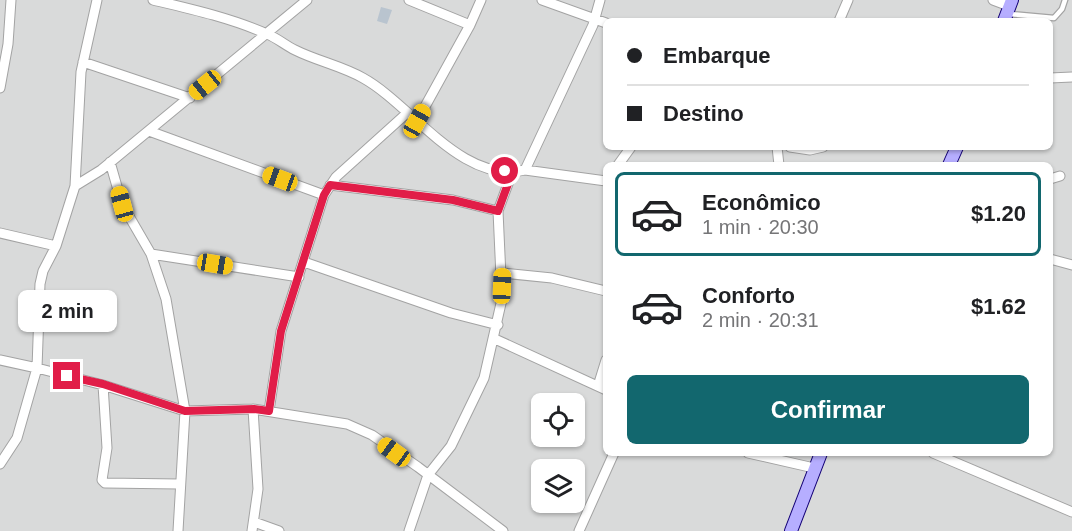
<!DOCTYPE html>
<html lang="pt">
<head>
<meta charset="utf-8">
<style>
  :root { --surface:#fff; --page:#f6f6f6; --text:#202124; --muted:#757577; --line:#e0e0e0; --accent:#12676e }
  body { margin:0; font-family:Arial,sans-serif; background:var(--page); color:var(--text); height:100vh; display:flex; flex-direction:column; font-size:22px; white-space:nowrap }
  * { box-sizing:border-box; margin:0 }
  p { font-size:20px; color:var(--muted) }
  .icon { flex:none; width:33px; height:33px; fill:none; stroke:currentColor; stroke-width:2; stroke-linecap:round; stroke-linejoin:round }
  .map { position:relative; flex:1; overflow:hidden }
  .details { position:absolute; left:603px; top:162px; width:450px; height:294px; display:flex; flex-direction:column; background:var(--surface); border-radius:9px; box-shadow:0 2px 4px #0004 }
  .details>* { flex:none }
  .top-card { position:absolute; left:603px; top:18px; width:450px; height:132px; border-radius:9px; box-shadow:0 2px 4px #0004; display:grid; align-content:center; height:132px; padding:0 24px; background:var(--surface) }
  .tools { position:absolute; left:531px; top:393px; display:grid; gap:12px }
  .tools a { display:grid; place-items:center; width:54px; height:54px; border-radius:9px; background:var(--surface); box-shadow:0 2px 4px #0004; font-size:30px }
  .end { position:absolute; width:27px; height:27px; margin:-14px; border:8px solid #e11d48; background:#fff; box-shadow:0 0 0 3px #fff }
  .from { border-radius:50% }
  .bubble { position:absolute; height:42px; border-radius:9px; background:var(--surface); box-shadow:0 2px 4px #0004; font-size:20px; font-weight:600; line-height:42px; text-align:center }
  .car { position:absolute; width:18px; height:36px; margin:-18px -9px; border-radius:8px; box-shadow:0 0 4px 2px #0007; background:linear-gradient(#f5c518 24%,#345 0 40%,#f5c518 0 76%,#345 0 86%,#f5c518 0) }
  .top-card b { display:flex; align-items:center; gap:21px; height:57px; font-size:22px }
  .top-card b+b { border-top:2px solid var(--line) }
  .top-card i { width:15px; height:15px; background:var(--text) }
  ul { padding:10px 0 0; list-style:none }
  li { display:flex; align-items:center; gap:18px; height:84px; margin:0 12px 9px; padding:0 12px; border:3px solid transparent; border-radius:9px }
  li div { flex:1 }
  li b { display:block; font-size:22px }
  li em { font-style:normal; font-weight:600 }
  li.on { border-color:var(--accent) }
  li>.icon { width:54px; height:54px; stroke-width:1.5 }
  .cta { display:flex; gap:12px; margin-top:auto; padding:12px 24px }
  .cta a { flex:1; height:69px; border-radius:9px; background:var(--accent); color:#fff; font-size:24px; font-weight:600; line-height:69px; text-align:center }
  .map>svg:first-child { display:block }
</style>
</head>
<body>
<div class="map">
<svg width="1072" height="531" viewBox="0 0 1072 531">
  <rect width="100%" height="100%" fill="#e0e4ef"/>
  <!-- residential -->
  <path fill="#d9dada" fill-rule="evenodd" d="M0,0H1072V531H0ZM606,21H1050V147H606ZM606,165H1050V453H606ZM542,404H574V436H542ZM542,470H574V502H542Z"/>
  <!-- building -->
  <path fill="#b9c4cf" d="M381,7L392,10L387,24L377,21Z"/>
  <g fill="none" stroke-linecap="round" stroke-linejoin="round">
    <!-- lane casing -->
    <g stroke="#a3a3a3" stroke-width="7">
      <path id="lane" d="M1009,14L1054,18L1062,9L1065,0"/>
    </g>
    <!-- street casing -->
    <g stroke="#a3a3a3" stroke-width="11">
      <path id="street" d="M153,0C191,9 231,18 267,34C277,38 285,45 295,50C317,61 342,66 363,78C412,105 462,185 525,170L606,181
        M409,0L470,25L481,0
        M542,0L606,23
        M993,0L1009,6
        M839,21L848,0
        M83,62L190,98
        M1050,78L1072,77
        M0,88L8,44L11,0
        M417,121L470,25
        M149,131L324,195
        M777,147L779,165
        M790,147L810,150L823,147
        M110,162L122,204L151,254L166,299L185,411L178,531
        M618,165L631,147
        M525,170L593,25L600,0
        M1050,179L1060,176
        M330,185L453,200L498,211
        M75,186L101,170L307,0
        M0,233L56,246
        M151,254L299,277
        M1050,259L1072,265
        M304,262L451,313L498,325
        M502,273L552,278L606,291
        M495,339L606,390
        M0,360L37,368L40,284L43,271L56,246L75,186L81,72L97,0
        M103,385L107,448L102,480L105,483L179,484
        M598,386L606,360
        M269,411L281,331L324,195L336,177L407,113
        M748,453L814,468
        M933,453L1072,512
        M0,464L17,438L37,368L103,385L185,411L253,409L347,424L372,435L418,467L503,531
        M254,522L279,531
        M252,531L258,489L253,409
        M409,531L428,475L451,446L484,378L502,299L498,211L512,173
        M579,531L614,453"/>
    </g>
    <!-- secondary casing -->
    <g stroke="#130076" stroke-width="14">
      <path id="secondary" d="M1004,21L1012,0
        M949,165L957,147
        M791,531L821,453"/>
    </g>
    <!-- lane -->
    <use href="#lane" stroke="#fff" stroke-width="4.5"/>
    <!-- street -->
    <use href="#street" stroke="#fff" stroke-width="9"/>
    <!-- secondary -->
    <use href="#secondary" stroke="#b6aeff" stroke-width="12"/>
  </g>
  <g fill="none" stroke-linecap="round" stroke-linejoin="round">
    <!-- route -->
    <path stroke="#e11d48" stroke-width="8" d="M67,376L103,384L185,411L254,409L269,411L281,331L324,195L330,185L453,200L498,211L512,173L505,171"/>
  </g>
</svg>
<div class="tools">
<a><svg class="icon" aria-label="locate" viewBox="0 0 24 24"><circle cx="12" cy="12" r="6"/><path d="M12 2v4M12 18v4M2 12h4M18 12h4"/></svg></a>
<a><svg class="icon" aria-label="layers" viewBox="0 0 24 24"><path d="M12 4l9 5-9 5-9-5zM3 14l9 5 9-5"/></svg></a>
</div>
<i class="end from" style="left:505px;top:171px"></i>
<i class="end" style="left:67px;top:376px"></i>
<div class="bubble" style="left:18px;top:290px;width:99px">2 min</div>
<i class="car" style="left:205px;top:85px;rotate:231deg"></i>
<i class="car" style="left:417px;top:121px;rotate:29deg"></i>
<i class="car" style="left:280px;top:179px;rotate:290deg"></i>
<i class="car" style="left:122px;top:204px;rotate:345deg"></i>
<i class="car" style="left:215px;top:264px;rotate:99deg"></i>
<i class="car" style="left:502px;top:286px;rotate:2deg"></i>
<i class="car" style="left:394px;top:452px;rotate:306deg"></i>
<div class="top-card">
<b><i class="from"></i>Embarque</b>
<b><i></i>Destino</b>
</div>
<section class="details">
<ul>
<li class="on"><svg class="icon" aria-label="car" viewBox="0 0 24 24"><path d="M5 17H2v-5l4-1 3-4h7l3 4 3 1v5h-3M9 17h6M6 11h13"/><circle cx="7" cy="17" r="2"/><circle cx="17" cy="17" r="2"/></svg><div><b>Econômico</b><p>1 min · 20:30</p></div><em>$1.20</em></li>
<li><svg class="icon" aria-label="car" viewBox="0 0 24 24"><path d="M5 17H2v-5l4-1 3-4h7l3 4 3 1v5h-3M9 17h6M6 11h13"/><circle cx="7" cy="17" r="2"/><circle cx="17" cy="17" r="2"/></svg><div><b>Conforto</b><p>2 min · 20:31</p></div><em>$1.62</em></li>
</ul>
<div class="cta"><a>Confirmar</a></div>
</section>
</div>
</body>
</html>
